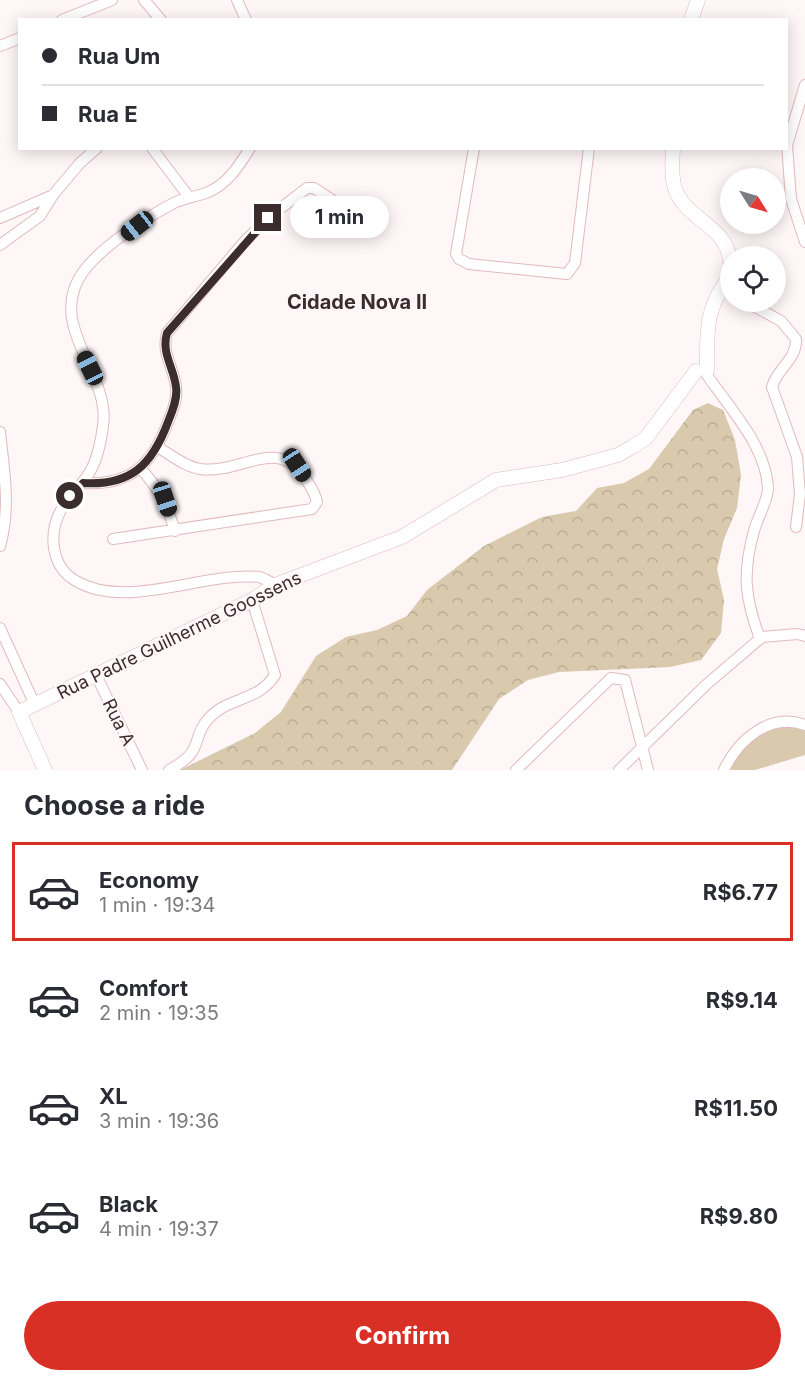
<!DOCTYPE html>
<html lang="en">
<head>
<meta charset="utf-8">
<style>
  :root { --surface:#fff; --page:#f2f2f3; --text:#2b2b33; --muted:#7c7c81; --line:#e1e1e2; --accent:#d93025 }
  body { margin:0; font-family:Inter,sans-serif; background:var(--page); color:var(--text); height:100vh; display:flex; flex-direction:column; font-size:22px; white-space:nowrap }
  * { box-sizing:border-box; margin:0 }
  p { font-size:20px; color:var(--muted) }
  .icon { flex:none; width:33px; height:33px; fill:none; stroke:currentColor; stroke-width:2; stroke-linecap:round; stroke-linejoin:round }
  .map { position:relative; height:770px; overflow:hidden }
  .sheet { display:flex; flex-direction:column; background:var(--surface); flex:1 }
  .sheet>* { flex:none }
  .top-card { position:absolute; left:18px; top:18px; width:770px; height:132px; border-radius:0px; box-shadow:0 3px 15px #0003; display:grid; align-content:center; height:132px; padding:0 24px; background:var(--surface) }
  .needle { width:39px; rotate:127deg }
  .controls { position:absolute; left:720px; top:168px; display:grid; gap:12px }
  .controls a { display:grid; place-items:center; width:66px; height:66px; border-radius:50%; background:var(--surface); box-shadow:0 3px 15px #0003; font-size:30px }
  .end { position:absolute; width:27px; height:27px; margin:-14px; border:8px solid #3b2c2d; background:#fff; box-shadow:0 0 0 3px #fff }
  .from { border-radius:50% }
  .bubble { position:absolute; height:42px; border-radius:21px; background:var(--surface); box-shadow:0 3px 15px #0003; font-size:20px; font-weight:700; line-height:42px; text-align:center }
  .car { position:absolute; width:18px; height:36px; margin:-18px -9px; border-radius:8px; box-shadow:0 0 4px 2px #0007; background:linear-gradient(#222 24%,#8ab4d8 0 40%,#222 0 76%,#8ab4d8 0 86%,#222 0) }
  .top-card b { display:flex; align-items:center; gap:21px; height:57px; font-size:22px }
  .top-card b+b { border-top:2px solid var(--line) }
  .top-card i { width:15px; height:15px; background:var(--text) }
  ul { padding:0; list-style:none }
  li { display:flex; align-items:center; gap:18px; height:99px; margin:0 12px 9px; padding:0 12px; border:3px solid transparent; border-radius:0px }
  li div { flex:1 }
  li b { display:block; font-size:22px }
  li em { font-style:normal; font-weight:700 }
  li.active { border-color:var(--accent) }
  li>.icon { width:54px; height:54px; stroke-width:1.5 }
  h2 { padding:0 24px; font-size:27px; line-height:72px }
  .action { display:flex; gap:12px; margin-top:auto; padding:12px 24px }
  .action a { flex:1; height:69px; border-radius:36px; background:var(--accent); color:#fff; font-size:24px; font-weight:700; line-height:69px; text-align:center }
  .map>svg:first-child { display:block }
</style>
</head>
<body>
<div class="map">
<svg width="805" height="770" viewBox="0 0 805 770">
  <defs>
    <pattern id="forest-crowns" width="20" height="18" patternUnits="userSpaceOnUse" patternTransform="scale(1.5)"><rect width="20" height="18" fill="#d9c9ad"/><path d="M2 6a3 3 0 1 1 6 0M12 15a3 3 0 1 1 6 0" fill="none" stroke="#bbad95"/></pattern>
  </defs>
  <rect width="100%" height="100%" fill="#fff6f7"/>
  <!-- green -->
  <path fill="#d9c9ad" d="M793,726L805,730V755L755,770H728L733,756L765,729Z"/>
  <!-- forest -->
  <path fill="url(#forest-crowns)" d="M708,403L723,410L735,440L741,475L737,508L724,539L717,569L724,600L721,633L701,660L670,667L559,672L528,680L499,699L452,770H180L255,733L281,712L316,656L346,637L377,630L407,616L427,590L484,546L542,517L576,511L597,488L624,483L649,469L693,410Z"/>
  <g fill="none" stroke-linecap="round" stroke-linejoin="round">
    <!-- street casing -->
    <g stroke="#e2babd" stroke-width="12">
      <path id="street" d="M144,0L161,20
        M237,0L246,20
        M62,20L112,0
        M0,46L20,38
        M805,85L787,145L791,199L805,242
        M152,148L189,197
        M250,148C239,166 227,185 206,193C195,197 183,198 172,204C145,218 100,248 83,272C45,325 111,373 103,426C101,441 98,457 91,470C83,484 70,495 61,510C48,534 51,567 76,581C127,611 205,571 259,577C264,578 270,582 275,585
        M474,148L456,254L459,259L469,264L567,274L575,263L589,148
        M0,218L53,195L80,163L97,148
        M0,245L40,216L53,195
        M746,302L781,321L796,339C797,360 777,368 772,387L797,457L800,494L796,527
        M707,375C730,409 766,446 768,488C768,501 757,518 754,531C742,574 745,598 760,639
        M0,432C4,470 11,508 0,546
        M140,468C159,488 167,505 175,531
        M83,483C130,486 152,465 168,422C172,412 178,399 176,387C174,368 161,353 167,333L244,242L268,218L307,188H314L347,210
        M113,539L312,509L317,502C315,492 310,486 305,478C277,435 240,475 200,469C186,467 171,455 159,448
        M0,628L35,705
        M96,675L142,770
        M0,684L19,712
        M169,770C207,750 189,739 210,717C229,697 259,701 275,675L252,600
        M516,770L611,678L625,680L648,770
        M619,770L707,684L762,637L797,634L805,636
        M724,770C738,740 770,712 805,725"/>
    </g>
    <!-- secondary casing -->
    <g stroke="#e2babd" stroke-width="15">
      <path id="secondary" d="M691,20L698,0
        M673,148C672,167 670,188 683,203C700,224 726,230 730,260
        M707,370C707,332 705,307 730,277
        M45,770L19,712L252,600L275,585L402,537L496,480L562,470L618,455L632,447L646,438L696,371"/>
    </g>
    <!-- street -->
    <use href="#street" stroke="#fff" stroke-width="10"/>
    <!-- secondary -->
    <use href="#secondary" stroke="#fff" stroke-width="14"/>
  </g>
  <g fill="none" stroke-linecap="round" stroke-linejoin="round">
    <!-- route -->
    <path stroke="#3b2c2d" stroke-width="8" d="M70,496L83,483C131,486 152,465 168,422C172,412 178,398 176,387C174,368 161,353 167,333L268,218"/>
  </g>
  <g text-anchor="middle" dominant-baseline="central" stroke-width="4.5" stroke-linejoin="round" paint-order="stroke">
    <!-- street labels -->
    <g font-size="18" fill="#3b2c2d" stroke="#fff6f7">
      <text transform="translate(179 635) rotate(-26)">Rua Padre Guilherme Goossens</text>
      <text transform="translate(119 722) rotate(64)">Rua A</text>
    </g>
    <!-- neighbourhood labels -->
    <g font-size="20" font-weight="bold" fill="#3b2c2d" stroke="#fff6f7">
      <text x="357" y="302">Cidade Nova II</text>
    </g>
  </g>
</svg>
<div class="controls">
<a><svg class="needle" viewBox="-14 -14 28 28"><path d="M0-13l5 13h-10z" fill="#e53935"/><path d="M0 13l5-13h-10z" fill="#7c7c81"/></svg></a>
<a><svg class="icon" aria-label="locate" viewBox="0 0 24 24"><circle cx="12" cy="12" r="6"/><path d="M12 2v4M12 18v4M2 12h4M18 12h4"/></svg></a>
</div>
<i class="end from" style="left:70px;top:496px"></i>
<i class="end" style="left:268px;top:218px"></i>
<div class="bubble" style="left:290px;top:196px;width:99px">1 min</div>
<i class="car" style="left:137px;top:226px;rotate:232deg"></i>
<i class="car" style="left:90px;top:368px;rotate:334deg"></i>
<i class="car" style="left:297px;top:465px;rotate:147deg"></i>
<i class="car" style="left:165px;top:499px;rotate:162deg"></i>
<div class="top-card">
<b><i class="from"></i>Rua Um</b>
<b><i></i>Rua E</b>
</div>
</div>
<section class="sheet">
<h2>Choose a ride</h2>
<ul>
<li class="active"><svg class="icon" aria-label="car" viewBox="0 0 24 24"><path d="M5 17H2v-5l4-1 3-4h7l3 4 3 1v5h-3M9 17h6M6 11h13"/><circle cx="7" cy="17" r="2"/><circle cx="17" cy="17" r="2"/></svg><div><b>Economy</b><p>1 min · 19:34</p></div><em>R$6.77</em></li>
<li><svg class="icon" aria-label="car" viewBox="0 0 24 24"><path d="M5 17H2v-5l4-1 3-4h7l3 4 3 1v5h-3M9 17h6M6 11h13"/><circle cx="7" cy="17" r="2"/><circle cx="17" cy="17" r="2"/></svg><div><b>Comfort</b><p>2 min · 19:35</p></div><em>R$9.14</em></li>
<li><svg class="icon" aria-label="car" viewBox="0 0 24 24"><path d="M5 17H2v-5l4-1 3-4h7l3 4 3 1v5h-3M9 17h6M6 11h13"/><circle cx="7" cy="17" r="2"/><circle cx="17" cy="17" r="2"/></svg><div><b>XL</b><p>3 min · 19:36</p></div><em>R$11.50</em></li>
<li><svg class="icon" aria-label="car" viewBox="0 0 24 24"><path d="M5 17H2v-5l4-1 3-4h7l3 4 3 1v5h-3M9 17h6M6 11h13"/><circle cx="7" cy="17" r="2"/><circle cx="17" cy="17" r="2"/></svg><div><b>Black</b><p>4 min · 19:37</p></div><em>R$9.80</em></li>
</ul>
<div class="action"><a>Confirm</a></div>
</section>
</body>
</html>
